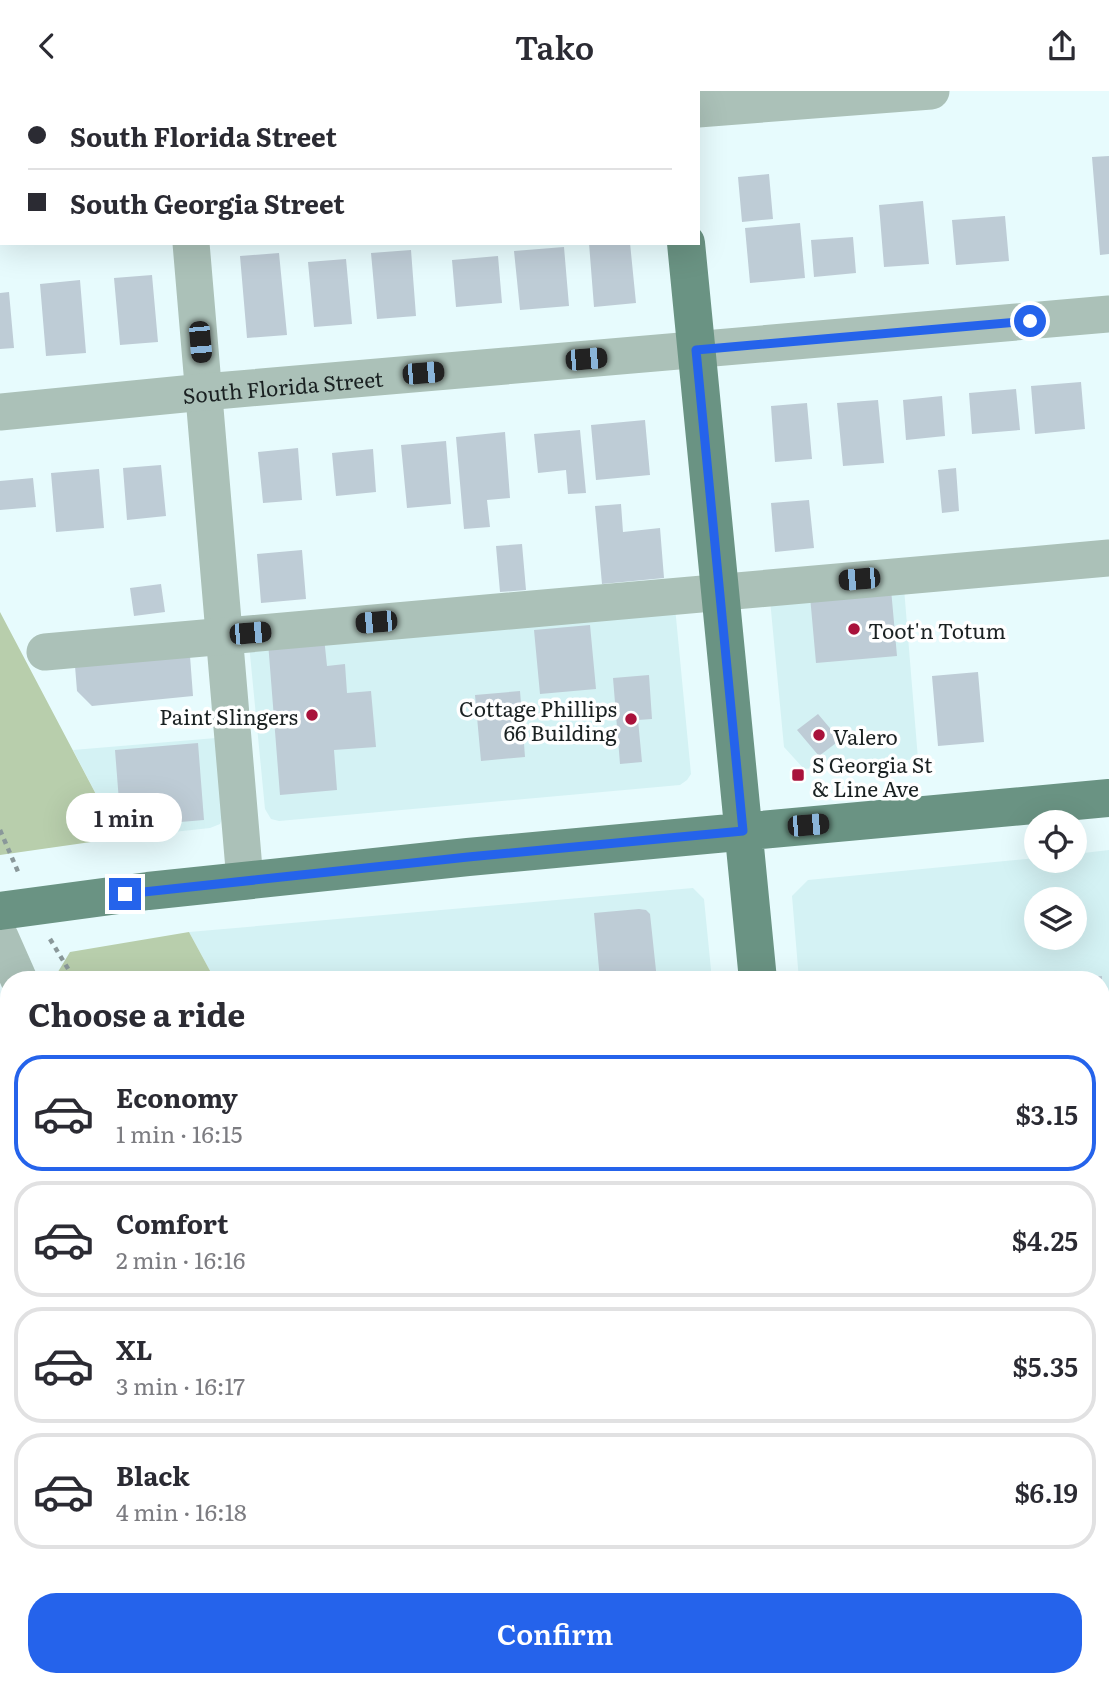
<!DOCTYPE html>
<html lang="en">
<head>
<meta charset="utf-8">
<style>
  :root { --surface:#fff; --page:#f7f7f7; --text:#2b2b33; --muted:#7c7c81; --line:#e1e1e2; --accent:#2563eb }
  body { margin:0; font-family:Literata,serif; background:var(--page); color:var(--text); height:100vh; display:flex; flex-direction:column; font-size:26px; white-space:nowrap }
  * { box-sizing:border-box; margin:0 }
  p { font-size:23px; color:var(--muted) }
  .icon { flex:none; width:38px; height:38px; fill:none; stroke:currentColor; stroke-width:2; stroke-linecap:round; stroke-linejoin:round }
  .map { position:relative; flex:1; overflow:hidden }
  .details { position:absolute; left:0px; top:880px; width:1110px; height:716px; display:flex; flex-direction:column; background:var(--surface); border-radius:28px 28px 0 0; box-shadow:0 7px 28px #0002 }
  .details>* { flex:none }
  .top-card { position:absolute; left:0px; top:0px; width:700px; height:154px; box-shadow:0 7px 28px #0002; display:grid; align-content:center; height:154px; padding:0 28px; background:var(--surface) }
  .fabs { position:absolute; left:1024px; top:719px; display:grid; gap:14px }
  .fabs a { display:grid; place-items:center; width:63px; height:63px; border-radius:50%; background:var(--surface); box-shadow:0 7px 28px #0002; font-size:35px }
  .end { position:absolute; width:32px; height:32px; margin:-16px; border:9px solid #2563eb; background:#fff; box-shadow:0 0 0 4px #fff }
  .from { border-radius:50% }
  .bubble { position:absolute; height:49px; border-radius:24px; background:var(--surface); box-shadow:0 7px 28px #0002; font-size:23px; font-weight:600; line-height:49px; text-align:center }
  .car { position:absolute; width:21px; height:42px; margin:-21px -10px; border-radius:9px; box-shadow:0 0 5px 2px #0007; background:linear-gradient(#222 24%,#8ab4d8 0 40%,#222 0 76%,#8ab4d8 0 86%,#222 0) }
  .top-card b { display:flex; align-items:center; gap:24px; height:66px; font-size:26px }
  .top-card b+b { border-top:2px solid var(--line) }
  .top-card i { width:18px; height:18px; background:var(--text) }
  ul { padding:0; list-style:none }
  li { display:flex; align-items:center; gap:21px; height:116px; margin:0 14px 10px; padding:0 14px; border:4px solid var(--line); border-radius:28px }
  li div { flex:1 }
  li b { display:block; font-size:26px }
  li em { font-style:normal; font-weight:600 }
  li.on { border-color:var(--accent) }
  li>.icon { width:63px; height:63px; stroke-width:1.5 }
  h2 { padding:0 28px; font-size:32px; line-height:84px }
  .primary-button { display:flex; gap:14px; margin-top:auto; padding:14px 28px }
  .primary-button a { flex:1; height:80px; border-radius:28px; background:var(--accent); color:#fff; font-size:28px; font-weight:600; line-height:80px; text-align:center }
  header { display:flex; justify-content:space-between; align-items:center; height:91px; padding:0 28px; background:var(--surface); font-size:32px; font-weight:600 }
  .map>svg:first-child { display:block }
</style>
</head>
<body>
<header><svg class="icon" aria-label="back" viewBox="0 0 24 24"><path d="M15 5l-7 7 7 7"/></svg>Tako<svg class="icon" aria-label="share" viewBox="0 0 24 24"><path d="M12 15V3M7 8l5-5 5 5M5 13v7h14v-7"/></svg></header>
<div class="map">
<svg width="1109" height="1595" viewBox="0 0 1109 1595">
  <rect width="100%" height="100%" fill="#e7fbfd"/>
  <!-- built -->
  <path fill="#d4f2f4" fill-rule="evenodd" d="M904,497L918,668L804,678L784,656L770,509Z
    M675,516L691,683L687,689L680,694L279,730L271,728L265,718L249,553Z
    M216,647L223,725L220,733L210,737L119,747L73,659Z
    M1109,759V1091L1101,1090V889H799L792,805L808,789L1036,767V770H1074L1075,763ZM1036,808H1074V847H1036Z
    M693,797L704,808L712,889H215L189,841Z
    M0,923L9,940V1052L0,1053Z
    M617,1587H986V1592L985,1595H590L588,1590Z"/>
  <!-- green -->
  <path fill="#b8ceac" d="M0,521L119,747L0,764Z
    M189,841L215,889H53L70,861Z
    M417,1587H586L590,1595H421Z"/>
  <!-- building -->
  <path fill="#beccd6" d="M1109,65V163L1100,164L1092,66Z
    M769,83L773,128L742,131L738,86Z
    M923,110L929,173L884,176L879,114Z
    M1005,125L1009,170L956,174L952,129Z
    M800,132L805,187L750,192L745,137Z
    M853,146L856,182L814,186L811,149Z
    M589,152H630L636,212L594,216Z
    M564,156L569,215L520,219L514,160Z
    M411,159L416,225L377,228L371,162Z
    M279,162L287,244L247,247L240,165Z
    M498,165L502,212L456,216L452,169Z
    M346,168L352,233L314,236L308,171Z
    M152,184L158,251L120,254L114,187Z
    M80,189L86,262L46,265L40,193Z
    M9,201L14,257L0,258V202Z
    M1081,291L1085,338L1035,343L1031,295Z
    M1016,298L1020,339L972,343L969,302Z
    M942,305L945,345L906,349L903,309Z
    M878,309L884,372L843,375L837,312Z
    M807,312L812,368L775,371L771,315Z
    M645,329L650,384L596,389L591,334Z
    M580,339L586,402L568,403L566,379L538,382L534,343Z
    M505,341L510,407L487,409L490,436L464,438L456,346Z
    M446,350L451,413L407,417L401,354Z
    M298,357L302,409L263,412L258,361Z
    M373,358L376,401L336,405L332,362Z
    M161,374L166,425L127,429L123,377Z
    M956,377L959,420L942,422L938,379Z
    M99,378L104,437L56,441L51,382Z
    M33,387L36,416L0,419V390Z
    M809,409L814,457L775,461L771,412Z
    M621,413L623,441L660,437L664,487L602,493L595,415Z
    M522,453L526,499L500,501L496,455Z
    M302,459L306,508L261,512L257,463Z
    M161,493L165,521L134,525L130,497Z
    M891,498L897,565L816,572L810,505Z
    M590,534L596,598L540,603L534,539Z
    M324,546L327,575L345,573L347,602L371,600L376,656L334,659L337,699L280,704L268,551Z
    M190,565L193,605L92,615L77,600L75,575Z
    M978,581L984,651L938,655L932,585Z
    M649,584L652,628L638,629L642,671L620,673L613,587Z
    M520,600L525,666L481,670L475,604Z
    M818,623L840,649L819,665L797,639Z
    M198,652L204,729L121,736L115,659Z
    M639,818L646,819L650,823L657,889H600L594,822Z
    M1102,885V889H1075V887Z
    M1103,897L1109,985L1101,986V898Z
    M9,1076V1135L0,1136V1077Z
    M9,1363V1407L0,1408V1364Z
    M1101,1408H1109V1561L1101,1560Z
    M9,1558V1587H56L57,1595H0V1559Z
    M77,1587H113V1595H77Z
    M166,1587H186L187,1591L168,1595Z
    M225,1587H283V1594L225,1595Z
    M673,1587H770L771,1595H674Z"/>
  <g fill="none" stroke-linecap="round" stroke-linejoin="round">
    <!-- path -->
    <path stroke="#8a989a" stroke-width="4.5" stroke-dasharray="5 5" stroke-linecap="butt" d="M0,739L19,783
      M50,848L70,881L82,889
      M457,1587L461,1595"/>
    <!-- minor -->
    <g stroke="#abc1b8" stroke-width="37">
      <path d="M178,0V2"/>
      <path d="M698,18L931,0"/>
      <path d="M0,77H2"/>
      <path d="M191,152L245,790"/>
      <path id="s1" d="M0,321L204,301L1109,223"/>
      <path d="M45,561L1109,467"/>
      <path d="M0,846L19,889"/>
      <path d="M0,1062L9,1061"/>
      <path d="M1101,1123H1109"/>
      <path d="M0,1283L9,1282"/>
      <path d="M1101,1388L1109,1389"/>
      <path d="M0,1495L9,1494"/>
      <path d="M389,1587L393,1595"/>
    </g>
    <!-- major -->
    <path stroke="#6a9383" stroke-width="38" d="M673,0V2
      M686,152L758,889
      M0,820L148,800L468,766L1109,707
      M1038,1587L1042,1595"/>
  </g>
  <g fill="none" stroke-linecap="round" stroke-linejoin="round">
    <!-- route -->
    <path stroke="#2563eb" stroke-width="9" d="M125,803L468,766L743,740L696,259L1030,230"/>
  </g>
  <!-- markers -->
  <g fill="#a9123b" stroke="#fff" stroke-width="2.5">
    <circle cx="854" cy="538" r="7"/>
    <circle cx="312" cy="624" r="7"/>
    <circle cx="631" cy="628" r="7"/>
    <circle cx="819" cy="644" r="7"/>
    <rect x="791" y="677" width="14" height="14" rx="3.5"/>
  </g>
  <g text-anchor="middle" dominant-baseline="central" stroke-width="7" stroke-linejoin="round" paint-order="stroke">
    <!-- street labels -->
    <g font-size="21" fill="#1a2122" stroke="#fff">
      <text stroke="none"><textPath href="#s1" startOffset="284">South Florida Street</textPath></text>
    </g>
    <!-- poi labels -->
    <g font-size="21" fill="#1a2122" stroke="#fff" text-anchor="start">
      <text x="868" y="538">Toot'n Totum</text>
      <text x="617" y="616" text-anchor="end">Cottage Phillips<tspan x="617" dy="24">66 Building</tspan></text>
      <text x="298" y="624" text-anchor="end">Paint Slingers</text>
      <text x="833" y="644">Valero</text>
      <text x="812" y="672">S Georgia St<tspan x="812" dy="24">&amp; Line Ave</tspan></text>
    </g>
  </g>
</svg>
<div class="fabs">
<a><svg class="icon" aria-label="locate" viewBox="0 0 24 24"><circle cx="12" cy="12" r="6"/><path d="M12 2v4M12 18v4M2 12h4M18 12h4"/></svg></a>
<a><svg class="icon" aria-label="layers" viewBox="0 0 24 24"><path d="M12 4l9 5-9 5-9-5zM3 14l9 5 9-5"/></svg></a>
</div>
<i class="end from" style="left:1030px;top:230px"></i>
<i class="end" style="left:125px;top:803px"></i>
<div class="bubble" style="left:66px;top:702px;width:116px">1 min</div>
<i class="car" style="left:200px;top:251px;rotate:175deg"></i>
<i class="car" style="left:586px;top:268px;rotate:85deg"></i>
<i class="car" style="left:423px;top:282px;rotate:85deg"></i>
<i class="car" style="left:859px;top:488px;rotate:265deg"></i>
<i class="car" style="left:376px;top:531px;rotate:265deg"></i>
<i class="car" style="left:250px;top:542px;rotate:85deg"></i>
<i class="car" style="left:808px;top:734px;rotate:85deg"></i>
<div class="top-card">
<b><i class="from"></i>South Florida Street</b>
<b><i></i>South Georgia Street</b>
</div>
<section class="details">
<h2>Choose a ride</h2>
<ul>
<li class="on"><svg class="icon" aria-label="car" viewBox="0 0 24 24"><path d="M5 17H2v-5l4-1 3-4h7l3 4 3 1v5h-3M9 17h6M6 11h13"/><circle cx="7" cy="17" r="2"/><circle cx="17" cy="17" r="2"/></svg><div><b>Economy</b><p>1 min · 16:15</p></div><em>$3.15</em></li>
<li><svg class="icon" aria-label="car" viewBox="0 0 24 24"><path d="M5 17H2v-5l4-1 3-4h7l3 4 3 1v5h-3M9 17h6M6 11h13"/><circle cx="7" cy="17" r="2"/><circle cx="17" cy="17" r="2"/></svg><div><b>Comfort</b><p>2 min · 16:16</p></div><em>$4.25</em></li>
<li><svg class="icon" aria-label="car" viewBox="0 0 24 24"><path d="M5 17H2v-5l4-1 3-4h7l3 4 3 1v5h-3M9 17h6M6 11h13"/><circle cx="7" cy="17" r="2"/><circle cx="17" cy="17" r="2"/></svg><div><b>XL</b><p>3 min · 16:17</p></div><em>$5.35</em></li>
<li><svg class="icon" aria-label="car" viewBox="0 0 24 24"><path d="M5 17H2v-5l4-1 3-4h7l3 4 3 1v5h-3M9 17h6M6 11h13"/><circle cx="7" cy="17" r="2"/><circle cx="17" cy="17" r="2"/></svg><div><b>Black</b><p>4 min · 16:18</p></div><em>$6.19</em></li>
</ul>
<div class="primary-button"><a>Confirm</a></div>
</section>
</div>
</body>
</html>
